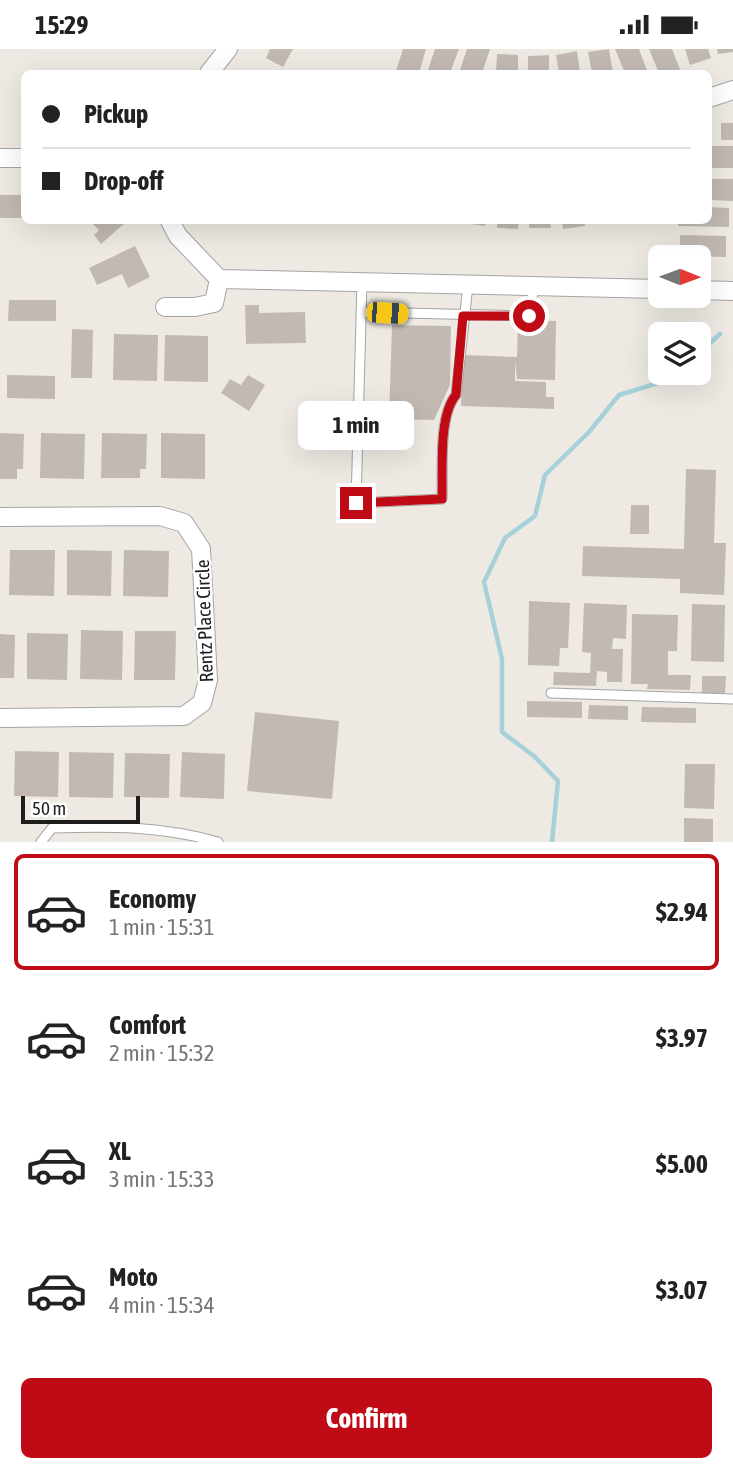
<!DOCTYPE html>
<html lang="en">
<head>
<meta charset="utf-8">
<style>
  :root { --surface:#fff; --page:#f6f6f6; --text:#222; --muted:#767676; --line:#e0e0e0; --accent:#c00a16 }
  body { margin:0; font-family:"Asap Condensed",sans-serif; background:var(--page); color:var(--text); height:100vh; display:flex; flex-direction:column; font-size:26px; white-space:nowrap }
  * { box-sizing:border-box; margin:0 }
  p { font-size:23px; color:var(--muted) }
  .icon { flex:none; width:38px; height:38px; fill:none; stroke:currentColor; stroke-width:2; stroke-linecap:round; stroke-linejoin:round }
  .map { position:relative; height:793px; overflow:hidden }
  .sheet { display:flex; flex-direction:column; background:var(--surface); flex:1 }
  .sheet>* { flex:none }
  .guide { position:absolute; left:21px; top:21px; width:691px; height:154px; border-radius:10px; box-shadow:0 7px 28px #0002; display:grid; align-content:center; height:154px; padding:0 21px; background:var(--surface) }
  .needle { width:46px; rotate:91deg }
  .fabs { position:absolute; left:648px; top:196px; display:grid; gap:14px }
  .fabs a { display:grid; place-items:center; width:63px; height:63px; border-radius:10px; background:var(--surface); box-shadow:0 7px 28px #0002; font-size:35px }
  .scale { position:absolute; left:21px; bottom:18px; width:119px; box-sizing:border-box; padding-left:7px; border:4px solid #1d1d1d; border-top:0; font-size:19px; line-height:24px; white-space:nowrap; color:#1d1d1d; -webkit-text-stroke:5px #fff; paint-order:stroke }
  .end { position:absolute; width:32px; height:32px; margin:-16px; border:9px solid #c00a16; background:#fff; box-shadow:0 0 0 4px #fff }
  .from { border-radius:50% }
  .bubble { position:absolute; height:49px; border-radius:10px; background:var(--surface); box-shadow:0 7px 28px #0002; font-size:23px; font-weight:700; line-height:49px; text-align:center }
  .car { position:absolute; width:21px; height:42px; margin:-21px -10px; border-radius:9px; box-shadow:0 0 5px 2px #0007; background:linear-gradient(#f5c518 24%,#345 0 40%,#f5c518 0 76%,#345 0 86%,#f5c518 0) }
  .guide b { display:flex; align-items:center; gap:24px; height:66px; font-size:26px }
  .guide b+b { border-top:2px solid var(--line) }
  .guide i { width:18px; height:18px; background:var(--text) }
  ul { padding:12px 0 0; list-style:none }
  li { display:flex; align-items:center; gap:21px; height:116px; margin:0 14px 10px; padding:0 7px; border:4px solid transparent; border-radius:10px }
  li div { flex:1 }
  li b { display:block; font-size:26px }
  li em { font-style:normal; font-weight:700 }
  li.selected { border-color:var(--accent) }
  li>.icon { width:63px; height:63px; stroke-width:1.5 }
  .cta { display:flex; gap:14px; margin-top:auto; padding:14px 21px }
  .cta a { flex:1; height:80px; border-radius:10px; background:var(--accent); color:#fff; font-size:28px; font-weight:700; line-height:80px; text-align:center }
  .status { display:flex; justify-content:space-between; align-items:center; height:49px; padding:0 35px; background:var(--surface); direction:ltr }
  .status svg { height:19px; fill:currentColor }
  .map>svg:first-child { display:block }
</style>
</head>
<body>
<div class="status"><b>15:29</b><svg viewBox="0 0 49 12"><path d="M0 12V9h3v3zM5 12V6h3v6zM10 12V3h3v9zM15 12V0h3v12zM26 1h20v11H26zM47 4h2v5h-2z"/></svg></div>
<div class="map">
<svg width="733" height="793" viewBox="0 0 733 793">
  <rect width="100%" height="100%" fill="#eeeae3"/>
  <g fill="none" stroke-linecap="round" stroke-linejoin="round">
    <!-- stream -->
    <path stroke="#a6d1d9" stroke-width="4.5" d="M698,305L720,285
      M552,793L558,732L535,708L502,683V610L484,533L505,489L535,467L545,426L589,383L619,346L671,330L678,324"/>
  </g>
  <!-- building -->
  <path fill="#c2b9b3" d="M270,0H293L283,18L266,9Z
    M403,0H426L419,24L396,22Z
    M435,0H459L450,24H427Z
    M467,0H490L482,24H459Z
    M609,0L613,24H592L588,3Z
    M615,0H639L648,24H625Z
    M649,0H672L681,23L659,24Z
    M685,0H708L711,9L690,16Z
    M717,0H733V3L718,5Z
    M577,2L580,24H559L556,6Z
    M497,5L518,6V24H496Z
    M549,6V24H528V7Z
    M721,74H733V91H721Z
    M709,97H733V119H709Z
    M709,130H733V152L709,151Z
    M0,146H24V169H0Z
    M709,158L729,159V178L678,177V172H709Z
    M90,172H125L126,173L101,195L94,186L99,181Z
    M464,172H486L485,177L464,174Z
    M497,172H519L518,180L497,179Z
    M529,172H550L551,179H529Z
    M562,172H584L585,177L563,180Z
    M680,186L726,187V208L680,207Z
    M135,197L150,228L128,239L122,225L97,236L89,219Z
    M9,251H56V272H8Z
    M245,256H259V264L305,263L306,294L246,295Z
    M518,271L556,272L555,331L517,330L515,312V332L546,333V348H554V360L461,357L463,306L517,308Z
    M392,276L451,277L450,336L434,371L389,370Z
    M72,280L93,281L92,329H71Z
    M114,285L158,286L157,332L113,331Z
    M165,286L208,287V333L164,332Z
    M7,326L55,327V350L7,349Z
    M248,326L265,336L249,362L221,344L230,330L241,336Z
    M0,384L24,385L23,420H17V430H0Z
    M41,384L85,385L84,430L40,429Z
    M102,384L147,385L146,420H140V429H101Z
    M161,384L205,385V430L161,429Z
    M686,420L716,421L714,494H726L724,546L680,544V530L582,527L583,497L684,500Z
    M631,456H649V485H630Z
    M10,501H55L54,547L9,546Z
    M67,501L112,502L111,547L67,546Z
    M124,501L169,502L168,548L123,547Z
    M529,552L570,554L568,599H560L559,617L528,616Z
    M584,554L627,556L626,590L613,589L612,600H623L622,633H607V623L597,622L596,637L553,636L554,623L590,624L591,604L582,603Z
    M692,555L725,556L724,613L691,612Z
    M632,565L678,566L677,602H668V626H691L690,641L647,640L648,635H631Z
    M81,581L123,582L122,631L80,630Z
    M135,582H176L175,631H134Z
    M27,584L68,585L67,631L27,630Z
    M0,585L15,586L14,629H0Z
    M702,627H726L725,644H702Z
    M527,652L582,653V669L527,668Z
    M589,656L628,657V671L588,670Z
    M642,658L696,659V674L641,673Z
    M255,663L339,672L332,750L247,742Z
    M15,702L59,703L58,748L14,747Z
    M69,703L114,704L113,749L69,748Z
    M182,703L225,705L224,750L180,748Z
    M125,704L170,705L169,749L124,748Z
    M685,715H715L714,760L684,759Z
    M684,769L713,770V793H684Z"/>
  <g fill="none" stroke-linecap="round" stroke-linejoin="round">
    <!-- lane casing -->
    <g stroke="#a4a4a4" stroke-width="11">
      <path id="lane" d="M362,233L356,454L442,450C443,421 438,367 456,346L468,236
        M361,263L529,267L534,237
        M551,644L733,650
        M41,793L52,779C111,777 161,777 218,793"/>
    </g>
    <!-- street casing -->
    <g stroke="#a4a4a4" stroke-width="20">
      <path id="street" d="M209,24L228,0
        M709,49L733,41
        M0,109H24
        M170,172L178,187L219,230L660,240
        M698,241L733,242
        M165,258H195L214,254L219,230
        M0,468L160,467L184,474L201,500L208,631L202,654L184,667L0,669"/>
    </g>
    <!-- lane -->
    <use href="#lane" stroke="#fff" stroke-width="9"/>
    <!-- street -->
    <use href="#street" stroke="#fff" stroke-width="18"/>
  </g>
  <g fill="none" stroke-linecap="round" stroke-linejoin="round">
    <!-- route -->
    <path stroke="#c00a16" stroke-width="9" d="M356,454L442,450C443,422 438,367 456,346L463,267H529"/>
  </g>
  <g text-anchor="middle" dominant-baseline="central" stroke-width="5" stroke-linejoin="round" paint-order="stroke">
    <!-- street labels -->
    <g font-size="19" fill="#1d1d1d" stroke="#fff">
      <text transform="translate(204 572) rotate(-92)">Rentz Place Circle</text>
    </g>
  </g>
</svg>
<div class="fabs">
<a><svg class="needle" viewBox="-14 -14 28 28"><path d="M0-13l5 13h-10z" fill="#e53935"/><path d="M0 13l5-13h-10z" fill="#767676"/></svg></a>
<a><svg class="icon" aria-label="layers" viewBox="0 0 24 24"><path d="M12 4l9 5-9 5-9-5zM3 14l9 5 9-5"/></svg></a>
</div>
<div class="scale">50 m</div>
<i class="end from" style="left:529px;top:267px"></i>
<i class="end" style="left:356px;top:454px"></i>
<div class="bubble" style="left:298px;top:352px;width:116px">1 min</div>
<i class="car" style="left:387px;top:264px;rotate:93deg"></i>
<div class="guide">
<b><i class="from"></i>Pickup</b>
<b><i></i>Drop-off</b>
</div>
</div>
<section class="sheet">
<ul>
<li class="selected"><svg class="icon" aria-label="car" viewBox="0 0 24 24"><path d="M5 17H2v-5l4-1 3-4h7l3 4 3 1v5h-3M9 17h6M6 11h13"/><circle cx="7" cy="17" r="2"/><circle cx="17" cy="17" r="2"/></svg><div><b>Economy</b><p>1 min · 15:31</p></div><em>$2.94</em></li>
<li><svg class="icon" aria-label="car" viewBox="0 0 24 24"><path d="M5 17H2v-5l4-1 3-4h7l3 4 3 1v5h-3M9 17h6M6 11h13"/><circle cx="7" cy="17" r="2"/><circle cx="17" cy="17" r="2"/></svg><div><b>Comfort</b><p>2 min · 15:32</p></div><em>$3.97</em></li>
<li><svg class="icon" aria-label="car" viewBox="0 0 24 24"><path d="M5 17H2v-5l4-1 3-4h7l3 4 3 1v5h-3M9 17h6M6 11h13"/><circle cx="7" cy="17" r="2"/><circle cx="17" cy="17" r="2"/></svg><div><b>XL</b><p>3 min · 15:33</p></div><em>$5.00</em></li>
<li><svg class="icon" aria-label="car" viewBox="0 0 24 24"><path d="M5 17H2v-5l4-1 3-4h7l3 4 3 1v5h-3M9 17h6M6 11h13"/><circle cx="7" cy="17" r="2"/><circle cx="17" cy="17" r="2"/></svg><div><b>Moto</b><p>4 min · 15:34</p></div><em>$3.07</em></li>
</ul>
<div class="cta"><a>Confirm</a></div>
</section>
</body>
</html>
